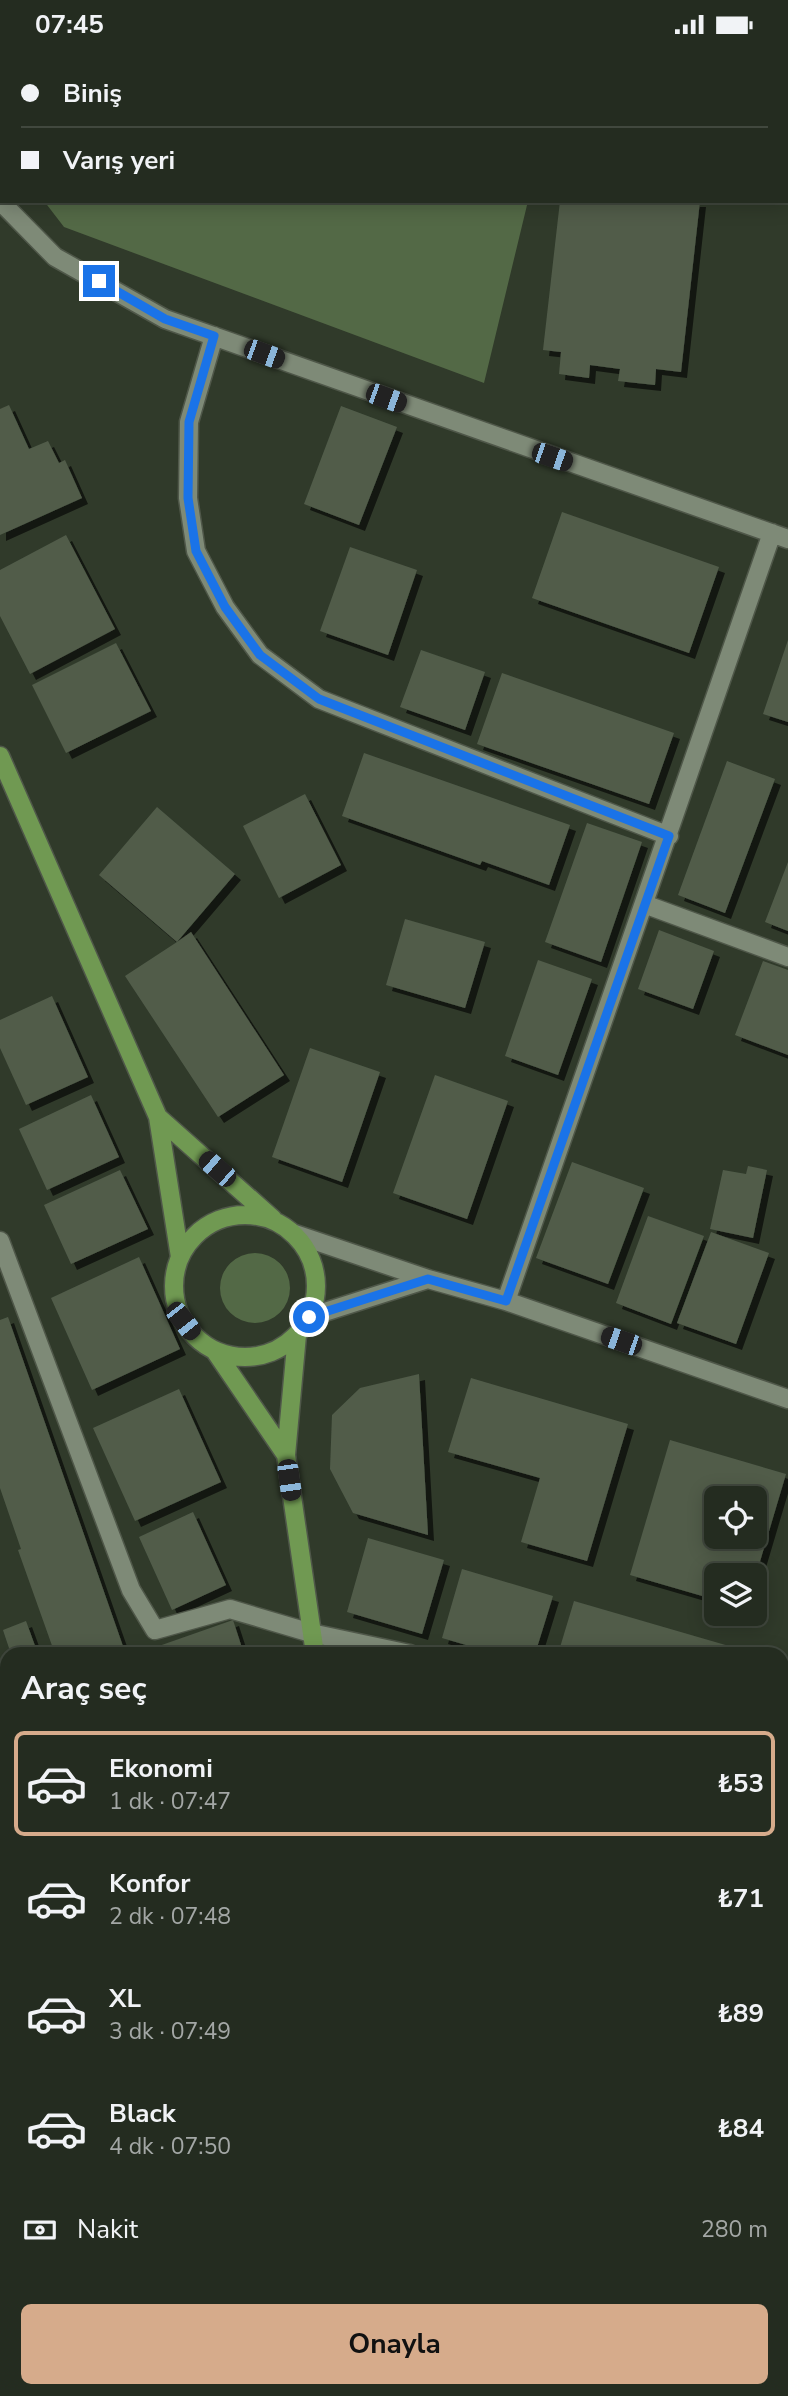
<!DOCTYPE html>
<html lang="tr">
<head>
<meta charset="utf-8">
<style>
  :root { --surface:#242c20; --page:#2c3429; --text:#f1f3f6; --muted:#a3a7a5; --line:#41483e; --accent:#d6ab8b }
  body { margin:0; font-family:"Nunito Sans",sans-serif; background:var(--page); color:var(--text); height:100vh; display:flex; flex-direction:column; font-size:26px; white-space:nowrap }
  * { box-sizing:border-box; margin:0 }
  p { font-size:23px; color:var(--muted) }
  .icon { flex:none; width:38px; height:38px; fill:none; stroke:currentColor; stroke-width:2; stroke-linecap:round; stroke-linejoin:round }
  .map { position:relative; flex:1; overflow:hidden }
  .sheet { position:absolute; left:0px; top:1598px; width:789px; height:751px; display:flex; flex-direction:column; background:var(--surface); border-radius:21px 21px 0 0; box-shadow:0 4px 18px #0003,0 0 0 2px var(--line) }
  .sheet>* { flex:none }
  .guide { position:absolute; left:0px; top:0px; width:789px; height:154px; box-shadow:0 4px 18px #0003,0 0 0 2px var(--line); display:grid; align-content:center; height:154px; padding:0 21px; background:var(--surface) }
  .fabs { position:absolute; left:704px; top:1437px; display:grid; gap:14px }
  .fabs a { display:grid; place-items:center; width:63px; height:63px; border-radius:10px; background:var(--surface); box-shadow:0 4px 18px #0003,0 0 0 2px var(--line); font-size:35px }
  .end { position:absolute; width:32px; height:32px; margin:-16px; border:9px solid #1a73e8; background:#fff; box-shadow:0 0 0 4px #fff }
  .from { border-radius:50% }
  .car { position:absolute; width:21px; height:42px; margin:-21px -10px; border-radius:9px; box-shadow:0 0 5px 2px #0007; background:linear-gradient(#222 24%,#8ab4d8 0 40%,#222 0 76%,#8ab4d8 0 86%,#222 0) }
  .guide b { display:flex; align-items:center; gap:24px; height:66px; font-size:26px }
  .guide b+b { border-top:2px solid var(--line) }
  .guide i { width:18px; height:18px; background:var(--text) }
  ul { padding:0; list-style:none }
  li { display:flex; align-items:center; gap:21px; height:105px; margin:0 14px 10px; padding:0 7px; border:4px solid transparent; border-radius:10px }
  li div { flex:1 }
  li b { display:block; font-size:26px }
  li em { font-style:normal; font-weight:700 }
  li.on { border-color:var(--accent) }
  li>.icon { width:63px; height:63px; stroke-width:1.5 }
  h2 { padding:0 21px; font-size:32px; line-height:84px }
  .pay { display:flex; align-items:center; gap:18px; height:77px; padding:0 21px; font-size:26px }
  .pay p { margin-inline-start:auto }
  .primary-button { display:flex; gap:14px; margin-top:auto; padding:14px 21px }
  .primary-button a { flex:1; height:80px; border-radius:10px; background:var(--accent); color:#111; font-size:28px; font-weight:700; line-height:80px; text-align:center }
  .status { display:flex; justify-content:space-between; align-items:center; height:49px; padding:0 35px; background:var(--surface); direction:ltr }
  .status svg { height:19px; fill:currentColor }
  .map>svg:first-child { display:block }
</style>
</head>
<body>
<div class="status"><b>07:45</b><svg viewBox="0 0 49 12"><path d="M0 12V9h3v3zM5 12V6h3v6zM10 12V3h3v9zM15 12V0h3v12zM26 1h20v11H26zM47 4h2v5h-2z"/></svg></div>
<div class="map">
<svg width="788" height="2347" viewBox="0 0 788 2347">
  <defs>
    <filter id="shadow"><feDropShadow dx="6" dy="6" stdDeviation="0" flood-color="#0009"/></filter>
  </defs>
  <rect width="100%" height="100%" fill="#303a2a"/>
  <!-- green -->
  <path fill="#536946" d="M44,152H528L484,334L64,178Z
    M220 1239a35 35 0 1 1 70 0a35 35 0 1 1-70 0Z"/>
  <!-- building -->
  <path fill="#515c4a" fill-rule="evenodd" filter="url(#shadow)" d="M560,152H700L681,323L656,320L655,336L618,332L620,320L590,316L589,329L559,325L561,303L543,301Z
    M9,356L29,400L48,392L59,414L65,411L82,449L0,486V360Z
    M341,357L397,378L359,476L304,455Z
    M562,463L719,518L689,604L532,549Z
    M66,486L115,580L30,625L0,567V521Z
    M350,498L417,521L388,606L320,582Z
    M788,591V673L763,665Z
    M116,594L151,662L66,704L32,636Z
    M421,601L485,623L465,681L400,658Z
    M502,624L674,684L649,755L477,695Z
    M364,704L570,776L549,836L482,812L480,816L342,767Z
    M727,712L775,730L725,864L678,846Z
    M305,745L341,816L279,849L243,777Z
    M157,758L235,825L177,893L191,883L284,1026L218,1068L125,927L177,893L99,826Z
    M587,774L642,793L601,913L545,893Z
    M788,813V882L765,873Z
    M405,870L485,893L465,959L386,936Z
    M659,881L714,902L693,960L638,940Z
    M538,911L592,930L558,1026L505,1007Z
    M763,912L788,921V1006L735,986Z
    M52,947L88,1028L26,1056L0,999V971Z
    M310,999L380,1023L342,1133L272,1108Z
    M435,1026L508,1052L467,1170L393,1144Z
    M91,1046L119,1108L47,1141L19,1080Z
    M572,1113L644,1139L608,1235L536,1209Z
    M748,1117L767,1121L753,1189L710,1180L723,1121L746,1125Z
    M120,1121L148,1180L71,1215L44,1156Z
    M648,1167L704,1187L671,1275L616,1254Z
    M711,1183L769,1204L736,1295L677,1274Z
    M139,1208L180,1300L92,1341L51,1249Z
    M8,1268L124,1600L111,1605H55L18,1501L21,1500L0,1439V1271Z
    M419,1325L428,1486L353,1464L330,1420L332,1366L360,1339Z
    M471,1329L628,1375L587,1512L521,1493L540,1429L448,1403Z
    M179,1340L221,1433L135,1472L93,1379Z
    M670,1391L786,1425L756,1526H716V1551L630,1526ZM716,1449H754V1488H716Z
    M193,1463L226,1536L172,1561L139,1488Z
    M368,1489L444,1511L422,1585L347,1563Z
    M462,1520L553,1547L535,1605H497L442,1589Z
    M574,1552L753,1604L752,1605H558Z
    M233,1571L244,1605H139V1604Z
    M26,1572L38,1605H11L3,1581Z
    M782,1675L788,1677V1709L782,1708Z
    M782,1722L788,1723V1854L782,1853Z
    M3,1764L7,1769V1861L0,1867V1767Z
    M788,1925V1992L782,1990V1942Z
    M0,1942L7,1949V2042L0,2043Z
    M782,2038L788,2040V2097L782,2095Z
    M7,2063V2128L0,2129V2064Z
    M7,2158V2221L0,2223V2159Z
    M7,2250V2318L0,2320V2251Z
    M13,2342H109L110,2347H14Z
    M157,2342H200L201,2347H157Z
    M242,2342H360L361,2347H243Z
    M513,2342H582L581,2347H511Z
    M602,2342H653L651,2347H601Z
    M742,2342H772L770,2347Z"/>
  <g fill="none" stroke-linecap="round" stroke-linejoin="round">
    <!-- minor casing -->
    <g stroke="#4f5749" stroke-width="21">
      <path id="minor" d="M285,0L302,2
        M563,0L564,2
        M0,152L55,208L165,270L788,490
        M214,287L189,373L188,449L196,502L225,558L260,606L319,650L669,787
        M644,855L788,908
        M295,1185L428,1230L309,1268
        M0,1192L131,1541L155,1581L230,1560L311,1584L410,1605
        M428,1230L506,1252L788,1350
        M506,1252L772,484
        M0,1917L7,1925
        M782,2014L788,2016
        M782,2259L788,2262"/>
    </g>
    <!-- major casing -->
    <g stroke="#4f5749" stroke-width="21">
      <path id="major" d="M0,707L158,1068
        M174 1237a71 71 0 1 1 142 0a71 71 0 1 1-142 0Z
        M180,1208L158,1068L273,1170
        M215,1302L286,1406L297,1286
        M286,1406L315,1605
        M451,2342L452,2347"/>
    </g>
    <!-- minor -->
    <use href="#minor" stroke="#7e8a77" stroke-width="18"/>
    <!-- major -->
    <use href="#major" stroke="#709952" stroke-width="18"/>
  </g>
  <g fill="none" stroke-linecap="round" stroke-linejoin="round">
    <!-- route -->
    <path stroke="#1a73e8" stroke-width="9" d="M99,232L165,270L214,287L189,373L188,449L196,502L225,558L260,606L319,650L669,787L506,1252L428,1230L309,1268"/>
  </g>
</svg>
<div class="fabs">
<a><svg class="icon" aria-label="locate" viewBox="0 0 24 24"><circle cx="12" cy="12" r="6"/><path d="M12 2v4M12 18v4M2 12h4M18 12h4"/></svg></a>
<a><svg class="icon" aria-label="layers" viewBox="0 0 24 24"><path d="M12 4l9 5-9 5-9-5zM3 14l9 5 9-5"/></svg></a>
</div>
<i class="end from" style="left:309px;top:1268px"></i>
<i class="end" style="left:99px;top:232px"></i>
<i class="car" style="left:264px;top:305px;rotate:110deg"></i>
<i class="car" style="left:386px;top:349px;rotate:110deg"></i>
<i class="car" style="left:552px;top:408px;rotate:109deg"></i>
<i class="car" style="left:217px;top:1120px;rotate:311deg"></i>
<i class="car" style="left:183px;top:1272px;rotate:142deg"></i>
<i class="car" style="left:621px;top:1292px;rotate:289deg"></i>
<i class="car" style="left:289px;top:1431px;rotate:172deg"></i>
<div class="guide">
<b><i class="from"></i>Biniş</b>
<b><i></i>Varış yeri</b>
</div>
<section class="sheet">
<h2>Araç seç</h2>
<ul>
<li class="on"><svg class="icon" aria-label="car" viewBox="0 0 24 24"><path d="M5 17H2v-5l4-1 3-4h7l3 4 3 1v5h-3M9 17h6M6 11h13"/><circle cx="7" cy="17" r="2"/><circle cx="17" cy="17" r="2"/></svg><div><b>Ekonomi</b><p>1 dk · 07:47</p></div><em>₺53</em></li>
<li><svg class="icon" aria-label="car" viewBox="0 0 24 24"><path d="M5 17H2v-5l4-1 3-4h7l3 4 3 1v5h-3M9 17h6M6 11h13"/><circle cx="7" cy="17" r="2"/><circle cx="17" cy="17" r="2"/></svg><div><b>Konfor</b><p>2 dk · 07:48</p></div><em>₺71</em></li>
<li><svg class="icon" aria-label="car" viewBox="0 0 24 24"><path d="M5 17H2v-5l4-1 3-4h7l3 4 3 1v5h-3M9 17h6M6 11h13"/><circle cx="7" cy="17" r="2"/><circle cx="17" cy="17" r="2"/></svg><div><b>XL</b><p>3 dk · 07:49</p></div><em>₺89</em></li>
<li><svg class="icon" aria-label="car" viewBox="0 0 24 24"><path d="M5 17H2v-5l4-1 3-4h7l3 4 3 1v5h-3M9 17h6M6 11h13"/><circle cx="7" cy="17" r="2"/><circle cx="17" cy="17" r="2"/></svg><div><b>Black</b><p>4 dk · 07:50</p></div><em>₺84</em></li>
</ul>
<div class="pay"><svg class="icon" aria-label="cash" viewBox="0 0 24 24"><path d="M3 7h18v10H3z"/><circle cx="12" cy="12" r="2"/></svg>Nakit<p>280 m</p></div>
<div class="primary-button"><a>Onayla</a></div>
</section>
</div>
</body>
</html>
